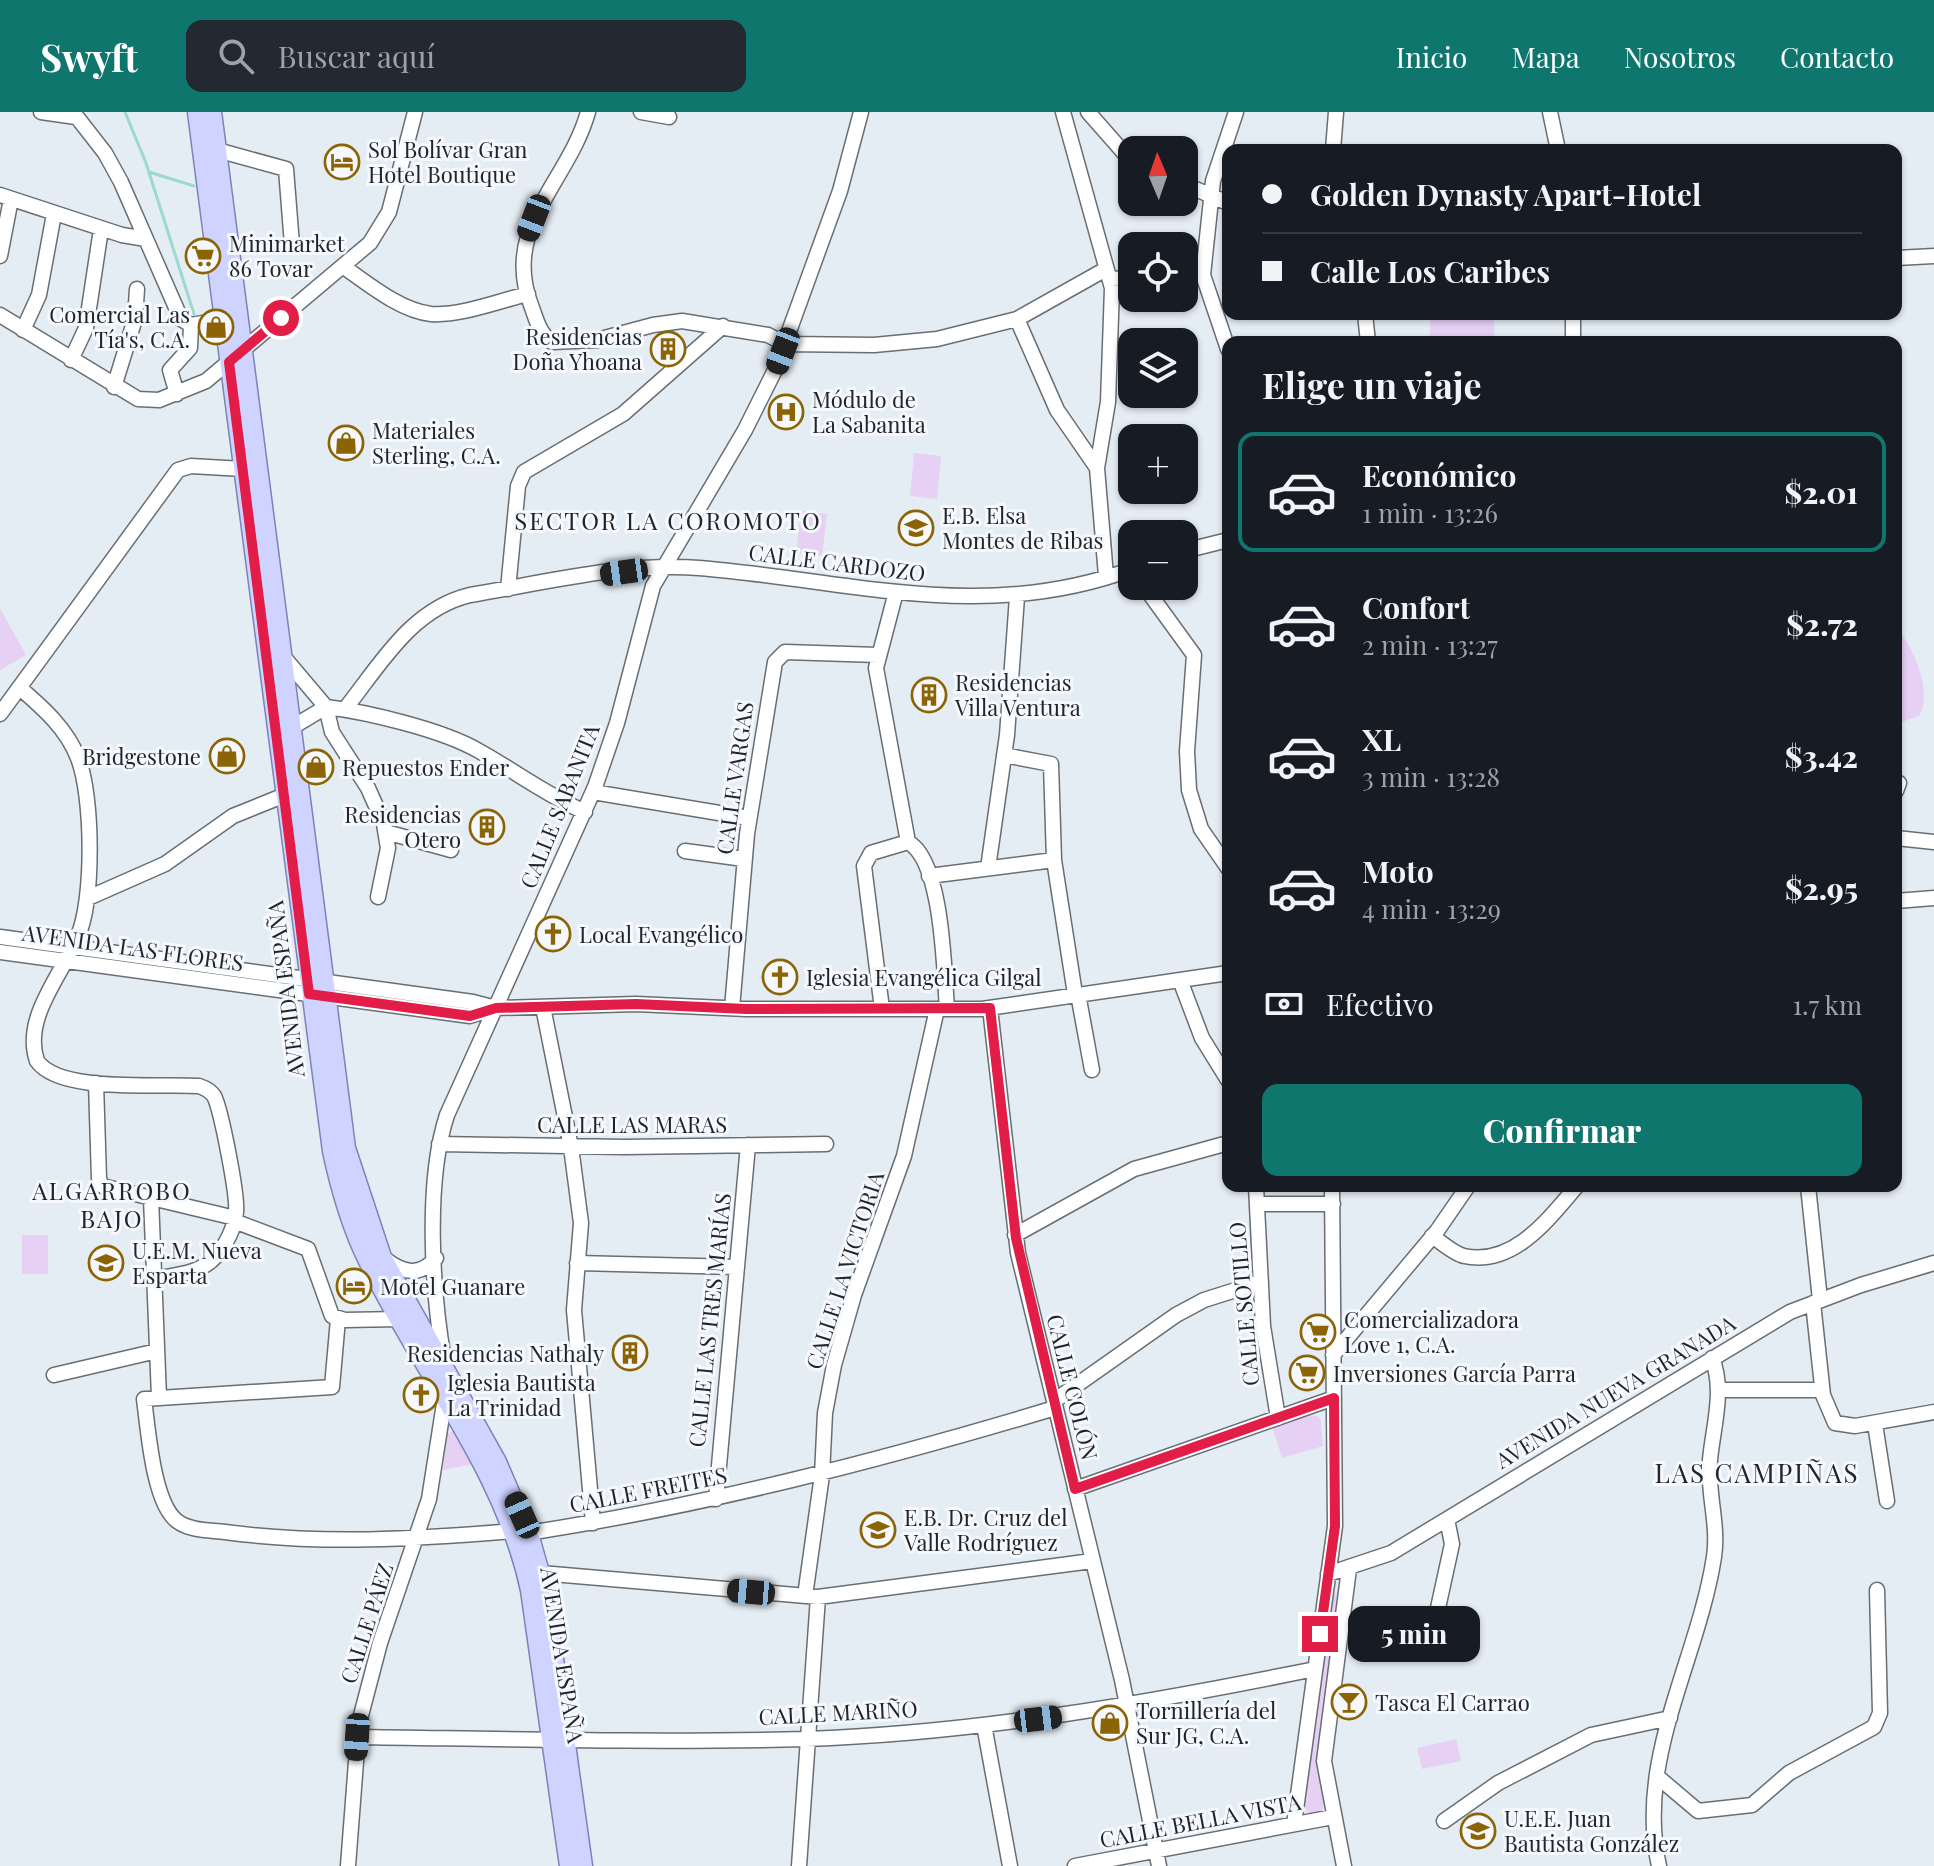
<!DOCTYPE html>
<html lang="es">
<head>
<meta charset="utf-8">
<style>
  :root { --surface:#171b24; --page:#242831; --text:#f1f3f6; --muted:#9ea1a6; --line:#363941; --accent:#0f766e }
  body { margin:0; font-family:"Playfair Display",serif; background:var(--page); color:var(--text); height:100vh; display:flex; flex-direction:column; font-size:30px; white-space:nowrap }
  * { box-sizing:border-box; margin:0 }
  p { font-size:26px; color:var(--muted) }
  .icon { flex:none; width:44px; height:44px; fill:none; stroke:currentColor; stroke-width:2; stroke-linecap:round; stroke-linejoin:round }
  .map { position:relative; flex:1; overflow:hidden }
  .drawer { position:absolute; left:1222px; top:224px; width:680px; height:856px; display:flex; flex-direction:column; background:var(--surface); border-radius:16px; box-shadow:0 2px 6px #0004 }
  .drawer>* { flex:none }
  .guide { position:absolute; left:1222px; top:32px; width:680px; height:176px; border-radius:16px; box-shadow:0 2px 6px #0004; display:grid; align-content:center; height:176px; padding:0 40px; background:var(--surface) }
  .needle { width:52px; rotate:358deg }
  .controls { position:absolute; left:1118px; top:24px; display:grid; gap:16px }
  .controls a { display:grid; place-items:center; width:80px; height:80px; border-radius:16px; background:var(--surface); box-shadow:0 2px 6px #0004; font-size:40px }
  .end { position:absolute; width:36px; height:36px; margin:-18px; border:10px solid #e11d48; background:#fff; box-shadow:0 0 0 4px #fff }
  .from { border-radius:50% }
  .bubble { position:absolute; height:56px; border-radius:16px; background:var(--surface); box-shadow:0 2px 6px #0004; font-size:26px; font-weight:800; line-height:56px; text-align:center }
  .car { position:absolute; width:24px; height:48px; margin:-24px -12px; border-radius:10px; box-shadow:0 0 6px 2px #0007; background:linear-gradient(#222 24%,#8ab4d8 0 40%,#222 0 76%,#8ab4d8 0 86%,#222 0) }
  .guide b { display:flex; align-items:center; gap:28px; height:76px; font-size:30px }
  .guide b+b { border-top:2px solid var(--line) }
  .guide i { width:20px; height:20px; background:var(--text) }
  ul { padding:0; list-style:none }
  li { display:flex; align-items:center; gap:24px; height:120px; margin:0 16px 12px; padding:0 24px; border:4px solid transparent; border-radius:16px }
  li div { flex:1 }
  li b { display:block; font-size:30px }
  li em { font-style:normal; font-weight:800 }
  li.selected { border-color:var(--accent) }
  li>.icon { width:72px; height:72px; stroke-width:1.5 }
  h2 { padding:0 40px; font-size:36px; line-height:96px }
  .pay { display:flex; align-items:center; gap:20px; height:88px; padding:0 40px; font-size:30px }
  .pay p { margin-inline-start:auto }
  .action { display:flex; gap:16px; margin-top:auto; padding:16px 40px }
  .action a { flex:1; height:92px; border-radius:16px; background:var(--accent); color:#fff; font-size:32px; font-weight:800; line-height:92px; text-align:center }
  header { display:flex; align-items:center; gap:48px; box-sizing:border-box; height:112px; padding:0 40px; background:var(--accent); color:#fff }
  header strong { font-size:38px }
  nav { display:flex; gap:44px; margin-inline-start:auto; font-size:28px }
  .search { width:560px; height:72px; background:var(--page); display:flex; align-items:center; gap:20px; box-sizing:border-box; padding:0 28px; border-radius:16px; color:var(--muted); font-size:30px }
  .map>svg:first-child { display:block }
</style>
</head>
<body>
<header>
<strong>Swyft</strong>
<div class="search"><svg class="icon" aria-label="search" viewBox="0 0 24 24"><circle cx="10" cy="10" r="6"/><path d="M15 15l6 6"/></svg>Buscar aquí</div>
<nav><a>Inicio</a><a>Mapa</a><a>Nosotros</a><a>Contacto</a></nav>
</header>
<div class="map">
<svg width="1934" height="1754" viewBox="0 0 1934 1754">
  <rect width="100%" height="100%" fill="#e5edf4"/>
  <!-- green -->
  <path fill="#e6d0f3" d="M1431,202H1490L1494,211L1495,230H1429Z
    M914,341L941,344L937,387L910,384Z
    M801,399L827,402L822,444L796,441Z
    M0,496L26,543L0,558Z
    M1896,514C1912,535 1934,578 1919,604L1896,612Z
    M22,1123H48V1162H22Z
    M1307,1303L1317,1304L1321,1308L1323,1334L1282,1346L1272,1314Z
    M455,1318L473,1352L443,1358L447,1322Z
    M1337,1481L1324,1693L1322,1699L1311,1702L1304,1697L1303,1687L1333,1483Z
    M1456,1627L1461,1649L1422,1657L1417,1636Z"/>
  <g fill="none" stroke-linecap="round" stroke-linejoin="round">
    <!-- stream -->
    <path stroke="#9cdacd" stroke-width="3" d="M125,0L146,51L194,202
      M149,60L194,74"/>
    <!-- minor casing -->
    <g stroke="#676e75" stroke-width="17">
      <path id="minor" d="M41,0L76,5
        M73,0L105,41L121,70L181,207L191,213
        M588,0C569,69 501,115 531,193C536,206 539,222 552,230L597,228L653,213L682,209L768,223L785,232L874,233L937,227L1017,207L1106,157
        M641,0L669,5
        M1063,0L1112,176L1108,290L1097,356L1106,464
        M1088,0L1132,50
        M1550,0L1558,38
        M217,38L286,57L292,133
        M1333,38L1336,0
        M1184,72L1228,91
        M0,83L122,123L146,127
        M0,144L11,87
        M1896,146L1934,144
        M344,155C368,172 401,199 431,202C461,204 498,189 528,182
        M1184,164L1203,163
        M1110,167L1132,166
        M1365,202L1368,230
        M1573,202V230
        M0,203L138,287L159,288L206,269L370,131L389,100L415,0
        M1017,207L1057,298L1097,356
        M23,218L39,183L54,102
        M1228,237L1203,163L1213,69L1236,0
        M71,248L86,216L101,117
        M114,275L135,207L137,177
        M177,282L170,258L190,236L191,213L224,207
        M1184,439L1228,428
        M1144,474L1194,543L1187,639L1189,678L1201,717L1228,756
        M508,477L518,374L524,360L623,302L723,214
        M896,480L876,556L908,730C943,749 944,860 947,897
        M282,543L326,595L332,620L368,676L384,712L388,736L378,785
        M20,576C43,596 67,617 78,646C93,684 94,787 78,824C63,862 22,905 37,949C60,982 161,971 199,974C205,976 210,978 214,984C221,997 238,1084 236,1100C235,1115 226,1133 216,1144C201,1162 175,1163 154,1167
        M345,597C380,553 411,497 470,483C542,471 627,450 699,456C849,468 983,512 1132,457
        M0,602L178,358L191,354L243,357
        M291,616L326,595C368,600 443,618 479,639C515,659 546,683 585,700
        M1004,643L1051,652L1054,748L1075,882
        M1896,679L1899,671
        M593,680L749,706
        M386,720L451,738
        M1896,726L1934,730
        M685,739L744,747
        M988,756L1007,623L1017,485
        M929,764L1054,748
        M88,786L165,752L233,704L285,683
        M1896,789L1934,786
        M0,825L473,890L496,896L636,892L746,897H982L1228,861
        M0,840L470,904L496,896
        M1180,868L1202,926L1228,968
        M1078,882L1092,958
        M543,895L571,1035L581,1111L574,1198L593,1411
        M732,896L747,722L775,550L785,540L878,543
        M990,896L1018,1141L1122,1568L1159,1754
        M882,897L864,754L871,741L908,730
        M96,971L99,1067L102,1074L235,1106
        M439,1032L625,1035L826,1032
        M1256,1074L1263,1214L1278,1306
        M1808,1074L1820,1188
        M151,1086L159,1285
        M1257,1092H1333
        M234,1109L308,1137L332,1204L345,1208L400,1207
        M1015,1123L1134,1057L1228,1031
        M1432,1124C1441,1130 1454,1142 1464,1144C1514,1155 1549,1106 1577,1074
        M385,1147C403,1161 420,1165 436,1146
        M577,1151L737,1155
        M1813,1191L1823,1283L1835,1311L1855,1314L1934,1300
        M338,1207L332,1275L144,1287C148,1316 153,1391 177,1409C190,1419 210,1418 225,1420C321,1433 417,1427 513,1419L528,1421C708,1393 882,1348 1055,1296
        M1333,1243L1437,1119L1468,1074
        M444,1248C432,1179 425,1070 447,1003L595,675L617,611L653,474L745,318L775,258L840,79L861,0
        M54,1263L157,1239
        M1718,1278H1822
        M1054,1289L1176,1203L1204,1188L1261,1170
        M1875,1312L1887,1389
        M1075,1377L1334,1286
        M716,1387L748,1033
        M541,1461L818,1485L1092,1449
        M1328,1462L1391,1441L1790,1200L1861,1173L1934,1151
        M805,1484L822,1363L825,1301L834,1253L854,1183L904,1044L937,897
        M1438,1496L1452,1432L1447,1407
        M984,1613L1010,1754
        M357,1625C507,1627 657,1631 806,1627C978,1621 1147,1591 1315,1557
        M1659,1666L1698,1699L1752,1693L1789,1661L1874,1615L1880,1601L1877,1478
        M1444,1709L1498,1671L1591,1623L1670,1606
        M1294,1712L1335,1414L1332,1074
        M348,1754L359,1611L380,1531L429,1387L445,1285
        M799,1754L818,1485
        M1075,1754L1333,1705
        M1344,1754L1324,1649L1349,1457
        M1659,1754C1635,1648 1698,1548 1714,1445C1719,1412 1707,1381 1710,1348C1713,1315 1725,1278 1712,1246"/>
    </g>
    <!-- major casing -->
    <g stroke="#7d83b4" stroke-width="21">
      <path id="major" d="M197,0L332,1039C340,1076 351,1115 368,1149C421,1260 504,1356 530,1478L569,1754
        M212,0L346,1036L382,1145L497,1350L531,1429L544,1475L583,1754"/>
    </g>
    <!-- minor -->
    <use href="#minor" stroke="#fff" stroke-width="14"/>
    <!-- major -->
    <use href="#major" stroke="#ced3ff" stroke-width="18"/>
  </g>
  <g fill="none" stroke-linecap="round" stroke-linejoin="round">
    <!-- route -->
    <path stroke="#e11d48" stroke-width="10" d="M281,206L229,250L309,882L470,904L496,896L636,892L746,897L990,896L1016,1126L1075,1377L1334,1286L1335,1414L1320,1522"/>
  </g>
  <!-- icons -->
  <defs>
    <g id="hotel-ring" transform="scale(1.8)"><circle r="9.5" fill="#f5f9fe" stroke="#8c6405" stroke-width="1.5"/><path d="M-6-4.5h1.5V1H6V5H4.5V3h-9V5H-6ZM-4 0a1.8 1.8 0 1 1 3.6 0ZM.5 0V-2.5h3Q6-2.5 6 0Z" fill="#8c6405"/></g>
    <g id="supermarket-ring" transform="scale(1.8)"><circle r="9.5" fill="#f5f9fe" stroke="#8c6405" stroke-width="1.5"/><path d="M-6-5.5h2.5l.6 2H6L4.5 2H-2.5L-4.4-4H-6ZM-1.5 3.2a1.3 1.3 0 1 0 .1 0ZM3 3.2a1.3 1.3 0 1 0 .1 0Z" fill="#8c6405"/></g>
    <g id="shop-ring" transform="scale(1.8)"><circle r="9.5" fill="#f5f9fe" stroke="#8c6405" stroke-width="1.5"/><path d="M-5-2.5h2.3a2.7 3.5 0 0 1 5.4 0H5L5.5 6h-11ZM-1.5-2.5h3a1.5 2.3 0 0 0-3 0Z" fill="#8c6405"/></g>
    <g id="building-ring" transform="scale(1.8)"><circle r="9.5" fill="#f5f9fe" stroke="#8c6405" stroke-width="1.5"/><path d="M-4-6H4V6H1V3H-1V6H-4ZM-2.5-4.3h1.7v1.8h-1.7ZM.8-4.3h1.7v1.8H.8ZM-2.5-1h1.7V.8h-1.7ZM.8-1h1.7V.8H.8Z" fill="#8c6405"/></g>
    <g id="hospital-ring" transform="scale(1.8)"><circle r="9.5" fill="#f5f9fe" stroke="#8c6405" stroke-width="1.5"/><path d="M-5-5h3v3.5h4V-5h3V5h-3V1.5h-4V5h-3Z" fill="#8c6405"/></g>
    <g id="school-ring" transform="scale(1.8)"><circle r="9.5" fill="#f5f9fe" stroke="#8c6405" stroke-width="1.5"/><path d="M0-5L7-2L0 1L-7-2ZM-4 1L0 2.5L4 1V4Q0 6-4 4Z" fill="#8c6405"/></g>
    <g id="church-ring" transform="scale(1.8)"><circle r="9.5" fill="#f5f9fe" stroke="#8c6405" stroke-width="1.5"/><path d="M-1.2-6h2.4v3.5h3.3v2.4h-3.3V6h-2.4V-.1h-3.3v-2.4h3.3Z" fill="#8c6405"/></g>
    <g id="bar-ring" transform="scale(1.8)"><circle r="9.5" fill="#f5f9fe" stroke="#8c6405" stroke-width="1.5"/><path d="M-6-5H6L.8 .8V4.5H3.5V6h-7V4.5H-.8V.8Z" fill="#8c6405"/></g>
  </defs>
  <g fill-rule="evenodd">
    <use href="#hotel-ring" x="342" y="50"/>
    <use href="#supermarket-ring" x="203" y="144"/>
    <use href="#shop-ring" x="216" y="215"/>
    <use href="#building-ring" x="668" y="237"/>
    <use href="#hospital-ring" x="786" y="300"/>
    <use href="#shop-ring" x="346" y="331"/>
    <use href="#school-ring" x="916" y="416"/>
    <use href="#building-ring" x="929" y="583"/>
    <use href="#shop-ring" x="227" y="644"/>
    <use href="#shop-ring" x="316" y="655"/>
    <use href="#building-ring" x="487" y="715"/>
    <use href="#church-ring" x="553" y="822"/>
    <use href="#church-ring" x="780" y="865"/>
    <use href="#school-ring" x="106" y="1151"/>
    <use href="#hotel-ring" x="354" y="1174"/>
    <use href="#supermarket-ring" x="1318" y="1220"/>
    <use href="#building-ring" x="630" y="1241"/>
    <use href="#supermarket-ring" x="1307" y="1261"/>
    <use href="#church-ring" x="421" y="1283"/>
    <use href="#school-ring" x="878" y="1418"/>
    <use href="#bar-ring" x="1349" y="1590"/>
    <use href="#shop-ring" x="1110" y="1611"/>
    <use href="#school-ring" x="1478" y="1719"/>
  </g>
  <g text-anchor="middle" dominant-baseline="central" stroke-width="6" stroke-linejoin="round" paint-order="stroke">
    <!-- poi labels -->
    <g font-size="22" fill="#222528" stroke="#f5f9fe" text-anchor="start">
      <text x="368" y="37">Sol Bolívar Gran<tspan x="368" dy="25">Hotel Boutique</tspan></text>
      <text x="229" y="131">Minimarket<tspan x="229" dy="25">86 Tovar</tspan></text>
      <text x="190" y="202" text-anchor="end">Comercial Las<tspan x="190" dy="25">Tía's, C.A.</tspan></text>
      <text x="642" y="224" text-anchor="end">Residencias<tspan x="642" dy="25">Doña Yhoana</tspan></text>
      <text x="812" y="287">Módulo de<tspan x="812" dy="25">La Sabanita</tspan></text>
      <text x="372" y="318">Materiales<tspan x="372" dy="25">Sterling, C.A.</tspan></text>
      <text x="942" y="403">E.B. Elsa<tspan x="942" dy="25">Montes de Ribas</tspan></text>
      <text x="955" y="570">Residencias<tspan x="955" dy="25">Villa Ventura</tspan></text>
      <text x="201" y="644" text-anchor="end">Bridgestone</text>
      <text x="342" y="655">Repuestos Ender</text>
      <text x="461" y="702" text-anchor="end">Residencias<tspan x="461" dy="25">Otero</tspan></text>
      <text x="579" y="822">Local Evangélico</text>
      <text x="806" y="865">Iglesia Evangélica Gilgal</text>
      <text x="132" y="1138">U.E.M. Nueva<tspan x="132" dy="25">Esparta</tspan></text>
      <text x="380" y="1174">Motel Guanare</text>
      <text x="1344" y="1207">Comercializadora<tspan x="1344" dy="25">Love 1, C.A.</tspan></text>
      <text x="604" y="1241" text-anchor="end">Residencias Nathaly</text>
      <text x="1333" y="1261">Inversiones García Parra</text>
      <text x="447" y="1270">Iglesia Bautista<tspan x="447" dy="25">La Trinidad</tspan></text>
      <text x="904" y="1405">E.B. Dr. Cruz del<tspan x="904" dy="25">Valle Rodríguez</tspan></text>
      <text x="1375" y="1590">Tasca El Carrao</text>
      <text x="1136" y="1598">Tornillería del<tspan x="1136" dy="25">Sur JG, C.A.</tspan></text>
      <text x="1504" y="1706">U.E.E. Juan<tspan x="1504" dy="25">Bautista González</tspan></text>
    </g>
    <!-- street labels -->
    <g font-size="22" fill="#222528" stroke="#f5f9fe">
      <text transform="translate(837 450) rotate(7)">CALLE CARDOZO</text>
      <text transform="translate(734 666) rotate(-82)">CALLE VARGAS</text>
      <text transform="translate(559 694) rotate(-68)">CALLE SABANITA</text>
      <text transform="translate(133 835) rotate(8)">AVENIDA LAS FLORES</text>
      <text transform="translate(285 877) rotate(-97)">AVENIDA ESPAÑA</text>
      <text x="632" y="1012">CALLE LAS MARAS</text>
      <text transform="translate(844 1158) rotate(-72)">CALLE LA VICTORIA</text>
      <text transform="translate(1243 1192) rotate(-95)">CALLE SOTILLO</text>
      <text transform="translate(709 1208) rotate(-84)">CALLE LAS TRES MARÍAS</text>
      <text transform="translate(1073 1275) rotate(76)">CALLE COLÓN</text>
      <text transform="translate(1615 1279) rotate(-31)">AVENIDA NUEVA GRANADA</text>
      <text transform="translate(648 1377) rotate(-11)">CALLE FREITES</text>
      <text transform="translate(366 1511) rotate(-72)">CALLE PÁEZ</text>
      <text transform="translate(563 1543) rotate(81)">AVENIDA ESPAÑA</text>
      <text transform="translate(838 1600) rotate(-3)">CALLE MARIÑO</text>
      <text transform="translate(1200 1708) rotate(-11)">CALLE BELLA VISTA</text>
    </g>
    <!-- neighbourhood labels -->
    <g font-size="24" letter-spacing="2" fill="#222528" stroke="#f5f9fe">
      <text x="668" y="408">SECTOR LA COROMOTO</text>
      <text x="112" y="1078">ALGARROBO<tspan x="112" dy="28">BAJO</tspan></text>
    </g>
    <!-- quarter labels -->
    <g font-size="26" letter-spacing="2" fill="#222528" stroke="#f5f9fe">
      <text x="1757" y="1360">LAS CAMPIÑAS</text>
    </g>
  </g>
</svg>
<div class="controls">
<a><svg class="needle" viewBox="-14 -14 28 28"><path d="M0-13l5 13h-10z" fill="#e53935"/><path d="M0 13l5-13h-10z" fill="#9ea1a6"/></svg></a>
<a><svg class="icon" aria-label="locate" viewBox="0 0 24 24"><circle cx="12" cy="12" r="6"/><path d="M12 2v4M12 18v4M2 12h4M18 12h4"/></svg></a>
<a><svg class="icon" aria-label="layers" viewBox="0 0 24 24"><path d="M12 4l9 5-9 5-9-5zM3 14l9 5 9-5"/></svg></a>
<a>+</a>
<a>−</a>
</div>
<i class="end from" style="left:281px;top:206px"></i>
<i class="end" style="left:1320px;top:1522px"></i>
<div class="bubble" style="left:1348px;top:1494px;width:132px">5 min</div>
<i class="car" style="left:534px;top:106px;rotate:201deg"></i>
<i class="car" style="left:783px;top:239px;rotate:201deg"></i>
<i class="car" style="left:624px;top:460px;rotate:262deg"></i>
<i class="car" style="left:522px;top:1403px;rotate:336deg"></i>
<i class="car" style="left:751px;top:1480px;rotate:275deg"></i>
<i class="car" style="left:1038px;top:1607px;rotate:83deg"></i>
<i class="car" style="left:357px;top:1625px;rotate:184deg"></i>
<div class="guide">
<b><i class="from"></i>Golden Dynasty Apart-Hotel</b>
<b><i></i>Calle Los Caribes</b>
</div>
<section class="drawer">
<h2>Elige un viaje</h2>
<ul>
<li class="selected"><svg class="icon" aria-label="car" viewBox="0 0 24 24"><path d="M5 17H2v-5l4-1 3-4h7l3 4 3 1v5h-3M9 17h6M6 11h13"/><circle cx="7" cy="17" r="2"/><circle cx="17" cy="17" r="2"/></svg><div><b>Económico</b><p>1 min · 13:26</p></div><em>$2.01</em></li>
<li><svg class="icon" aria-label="car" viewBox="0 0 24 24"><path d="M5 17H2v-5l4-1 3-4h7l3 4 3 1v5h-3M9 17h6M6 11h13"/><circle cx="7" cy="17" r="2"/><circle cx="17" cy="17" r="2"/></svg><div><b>Confort</b><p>2 min · 13:27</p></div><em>$2.72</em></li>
<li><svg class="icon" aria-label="car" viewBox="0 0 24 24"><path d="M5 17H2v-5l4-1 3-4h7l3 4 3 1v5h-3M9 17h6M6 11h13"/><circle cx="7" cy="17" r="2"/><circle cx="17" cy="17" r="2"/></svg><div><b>XL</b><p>3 min · 13:28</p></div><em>$3.42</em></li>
<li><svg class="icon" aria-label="car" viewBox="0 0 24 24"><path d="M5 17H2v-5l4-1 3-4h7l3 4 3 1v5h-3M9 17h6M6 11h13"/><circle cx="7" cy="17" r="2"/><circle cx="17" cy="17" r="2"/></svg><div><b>Moto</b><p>4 min · 13:29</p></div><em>$2.95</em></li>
</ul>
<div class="pay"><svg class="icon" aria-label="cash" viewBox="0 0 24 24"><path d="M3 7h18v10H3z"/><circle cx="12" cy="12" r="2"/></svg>Efectivo<p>1.7 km</p></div>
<div class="action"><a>Confirmar</a></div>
</section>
</div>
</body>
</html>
